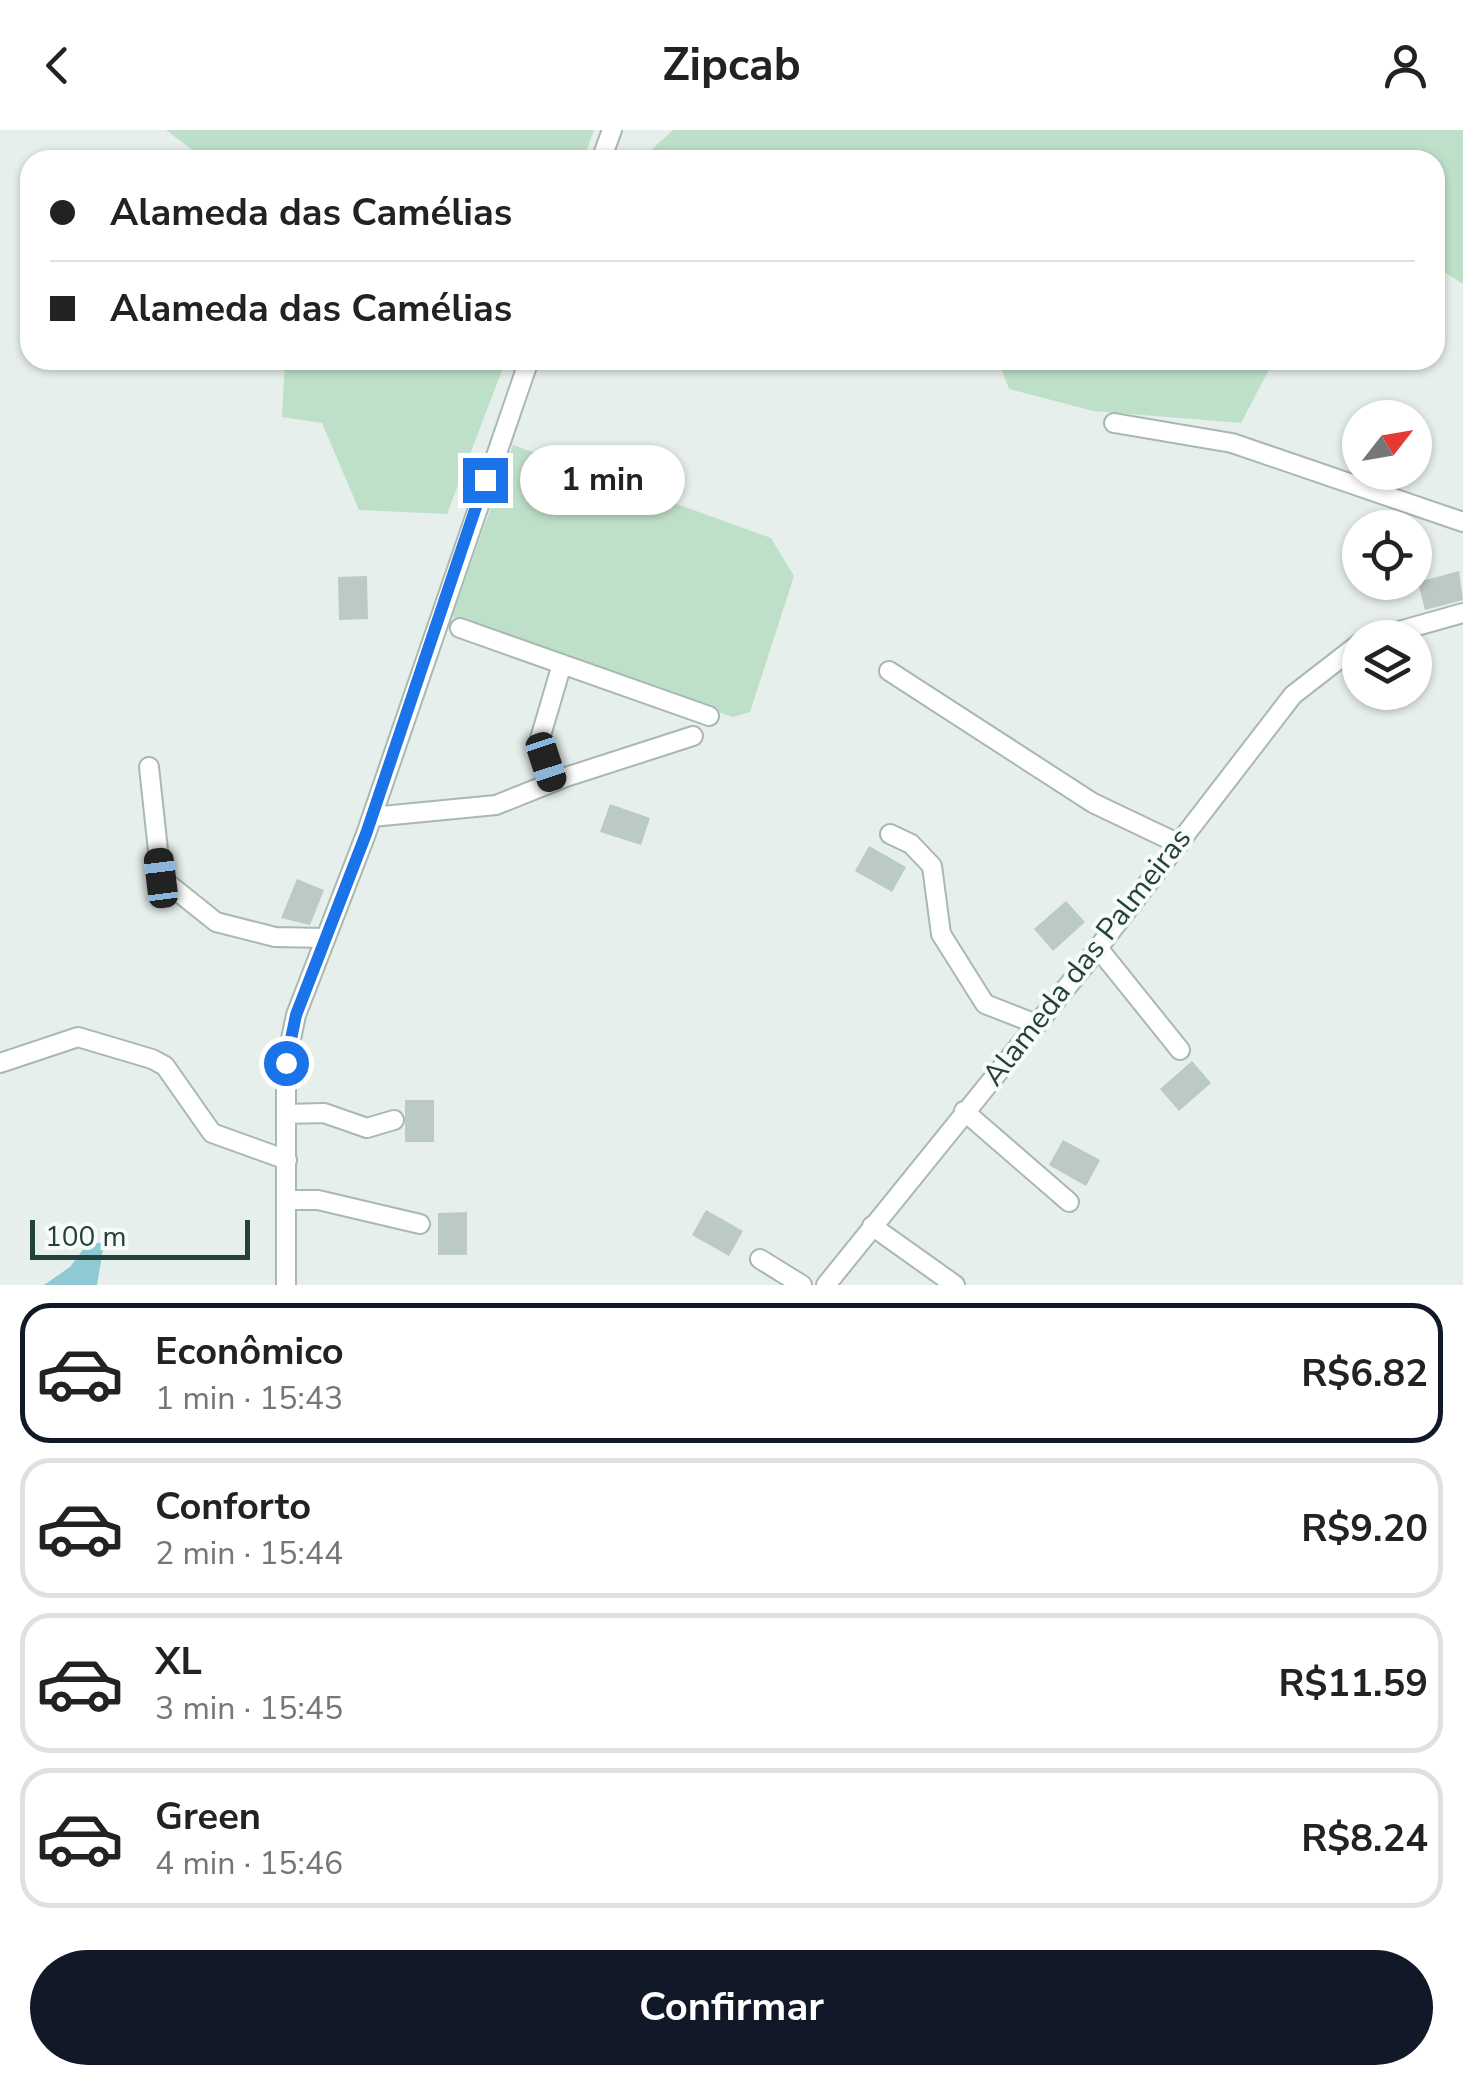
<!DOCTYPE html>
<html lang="pt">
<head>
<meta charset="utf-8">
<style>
  :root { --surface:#fff; --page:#f2f2f2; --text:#222; --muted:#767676; --line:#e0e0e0; --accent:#111827 }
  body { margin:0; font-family:"Nunito Sans",sans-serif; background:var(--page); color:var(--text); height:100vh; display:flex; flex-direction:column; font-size:38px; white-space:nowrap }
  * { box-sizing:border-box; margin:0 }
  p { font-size:32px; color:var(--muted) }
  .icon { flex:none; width:55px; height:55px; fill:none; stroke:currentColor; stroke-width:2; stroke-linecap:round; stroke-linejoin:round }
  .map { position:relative; height:1155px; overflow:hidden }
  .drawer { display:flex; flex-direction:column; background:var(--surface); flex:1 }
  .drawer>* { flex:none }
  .hud { position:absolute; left:20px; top:20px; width:1425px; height:220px; border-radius:30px; box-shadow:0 2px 8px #0004; display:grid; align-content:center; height:220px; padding:0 30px; background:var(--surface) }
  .needle { width:65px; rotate:59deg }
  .tools { position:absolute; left:1342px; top:270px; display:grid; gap:20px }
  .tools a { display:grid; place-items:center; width:90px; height:90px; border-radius:50%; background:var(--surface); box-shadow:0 2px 8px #0004; font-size:50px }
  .scale { position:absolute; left:30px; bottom:25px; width:220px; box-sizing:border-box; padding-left:10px; border:5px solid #24423a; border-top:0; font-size:28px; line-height:35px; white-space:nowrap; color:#24423a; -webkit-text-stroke:8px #f7fbf9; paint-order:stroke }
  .end { position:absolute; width:45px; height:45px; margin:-22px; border:12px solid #1a73e8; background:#fff; box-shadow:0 0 0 5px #fff }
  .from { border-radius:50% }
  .bubble { position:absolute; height:70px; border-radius:35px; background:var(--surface); box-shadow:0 2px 8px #0004; font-size:32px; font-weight:700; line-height:70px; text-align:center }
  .car { position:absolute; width:30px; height:60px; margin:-30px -15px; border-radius:12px; box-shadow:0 0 8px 2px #0007; background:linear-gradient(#222 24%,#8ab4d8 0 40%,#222 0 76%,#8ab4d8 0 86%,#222 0) }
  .hud b { display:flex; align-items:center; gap:35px; height:95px; font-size:38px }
  .hud b+b { border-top:2px solid var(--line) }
  .hud i { width:25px; height:25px; background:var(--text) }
  ul { padding:18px 0 0; list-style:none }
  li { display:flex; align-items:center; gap:30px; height:140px; margin:0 20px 15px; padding:0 10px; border:5px solid var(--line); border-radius:30px }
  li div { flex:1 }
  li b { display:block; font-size:38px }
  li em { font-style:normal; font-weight:700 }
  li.current { border-color:var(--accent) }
  li>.icon { width:90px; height:90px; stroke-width:1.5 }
  .primary-button { display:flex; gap:20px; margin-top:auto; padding:20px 30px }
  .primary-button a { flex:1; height:115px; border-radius:60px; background:var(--accent); color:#fff; font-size:40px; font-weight:700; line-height:115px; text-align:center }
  header { display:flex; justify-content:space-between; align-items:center; height:130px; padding:0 30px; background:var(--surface); font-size:45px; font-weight:700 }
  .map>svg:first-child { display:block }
</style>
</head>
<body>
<header><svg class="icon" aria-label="back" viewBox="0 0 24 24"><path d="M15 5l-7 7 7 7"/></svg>Zipcab<svg class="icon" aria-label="person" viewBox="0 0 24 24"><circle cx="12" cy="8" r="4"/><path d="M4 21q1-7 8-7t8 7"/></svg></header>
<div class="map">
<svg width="1463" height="1155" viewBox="0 0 1463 1155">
  <rect width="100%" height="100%" fill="#e6efeb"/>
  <!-- green -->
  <path fill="#bfe0c8" d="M166,0H594L583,30H226L191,19Z
    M673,0H1463V154L1435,136V30H1130L1127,21L1110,30H640Z
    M285,230H506L447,384L359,380L322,293L282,287Z
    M998,230H1274L1241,293L1093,281L1009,259Z
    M513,315L771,408L794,446L750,582L733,587L452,487Z"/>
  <!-- water -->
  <path fill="#8ec9d4" d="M88,1113H104L97,1155H44L70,1137Z"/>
  <!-- building -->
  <path fill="#bbcac4" d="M1459,441L1463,470L1425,480L1418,452Z
    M367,446L368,489L339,490L338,447Z
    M610,674L650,688L641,715L600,702Z
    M869,716L906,737L892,762L855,741Z
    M297,749L324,760L310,795L281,788Z
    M1066,771L1085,792L1053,821L1034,799Z
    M1192,931L1211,953L1179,981L1160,959Z
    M405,970H434V1012H405Z
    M1063,1010L1100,1030L1086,1056L1049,1035Z
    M706,1080L743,1101L729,1126L692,1105Z
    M467,1082V1125H438V1083Z"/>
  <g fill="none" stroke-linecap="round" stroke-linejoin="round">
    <!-- minor casing -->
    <g stroke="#a8b8b2" stroke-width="22">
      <path id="minor" d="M601,30L612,0
        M1114,293L1232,313L1463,392
        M460,498L709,586
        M1374,508L1463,483
        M889,541L1093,673L1177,713
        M149,637L161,748L216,792L275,807L326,808
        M553,652L539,612L562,534
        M372,687L496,675L566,647L693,606
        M890,704L911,714L932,736L941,804L985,874L1036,894
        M1098,818L1180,920
        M0,933L78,907L152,929L165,936L212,1003L287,1030
        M964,981L1069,1072
        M286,984L324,983L367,998L394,990
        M287,1070H318L420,1094
        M872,1096L955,1155
        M760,1129L802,1155
        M286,1155V933L296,885L366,704L529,230
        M826,1155L1088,831L1293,565L1360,513"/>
    </g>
    <!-- minor -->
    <use href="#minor" stroke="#fff" stroke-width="18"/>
  </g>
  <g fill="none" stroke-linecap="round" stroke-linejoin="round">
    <!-- route -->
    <path stroke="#1a73e8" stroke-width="12" d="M286,933L296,885L366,704L485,350"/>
  </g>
  <g text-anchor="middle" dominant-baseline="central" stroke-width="8" stroke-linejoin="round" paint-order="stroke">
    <!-- street labels -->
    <g font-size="30" fill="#24423a" stroke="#f7fbf9">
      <text transform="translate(1087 827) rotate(-52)">Alameda das Palmeiras</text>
    </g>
  </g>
</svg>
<div class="tools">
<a><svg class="needle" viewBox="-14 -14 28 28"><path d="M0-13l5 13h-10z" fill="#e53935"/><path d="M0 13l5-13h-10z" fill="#767676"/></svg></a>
<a><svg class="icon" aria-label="locate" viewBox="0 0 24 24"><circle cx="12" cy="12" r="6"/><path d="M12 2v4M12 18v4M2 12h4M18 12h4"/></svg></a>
<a><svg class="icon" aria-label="layers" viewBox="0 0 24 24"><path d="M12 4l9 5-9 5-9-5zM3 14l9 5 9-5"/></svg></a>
</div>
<div class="scale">100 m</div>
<i class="end from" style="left:286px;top:933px"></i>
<i class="end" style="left:485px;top:350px"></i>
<div class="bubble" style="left:520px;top:315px;width:165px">1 min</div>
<i class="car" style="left:546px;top:632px;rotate:162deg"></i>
<i class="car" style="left:161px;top:748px;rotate:353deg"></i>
<div class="hud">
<b><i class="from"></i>Alameda das Camélias</b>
<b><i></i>Alameda das Camélias</b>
</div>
</div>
<section class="drawer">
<ul>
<li class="current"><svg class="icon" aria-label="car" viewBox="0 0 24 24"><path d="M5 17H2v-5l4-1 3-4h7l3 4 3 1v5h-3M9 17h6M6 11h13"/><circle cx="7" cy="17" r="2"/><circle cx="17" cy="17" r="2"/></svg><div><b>Econômico</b><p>1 min · 15:43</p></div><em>R$6.82</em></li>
<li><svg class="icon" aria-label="car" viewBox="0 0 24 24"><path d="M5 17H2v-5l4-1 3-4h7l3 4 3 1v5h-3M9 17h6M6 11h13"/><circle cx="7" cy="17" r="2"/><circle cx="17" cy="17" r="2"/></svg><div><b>Conforto</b><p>2 min · 15:44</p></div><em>R$9.20</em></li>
<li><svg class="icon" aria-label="car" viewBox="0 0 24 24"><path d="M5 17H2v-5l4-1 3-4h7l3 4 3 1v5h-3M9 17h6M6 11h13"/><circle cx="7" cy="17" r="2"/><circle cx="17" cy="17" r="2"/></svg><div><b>XL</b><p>3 min · 15:45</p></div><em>R$11.59</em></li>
<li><svg class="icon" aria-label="car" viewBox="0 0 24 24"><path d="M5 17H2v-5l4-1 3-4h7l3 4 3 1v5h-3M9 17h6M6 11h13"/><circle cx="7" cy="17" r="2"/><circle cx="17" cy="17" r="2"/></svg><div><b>Green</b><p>4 min · 15:46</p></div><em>R$8.24</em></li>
</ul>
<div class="primary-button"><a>Confirmar</a></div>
</section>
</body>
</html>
